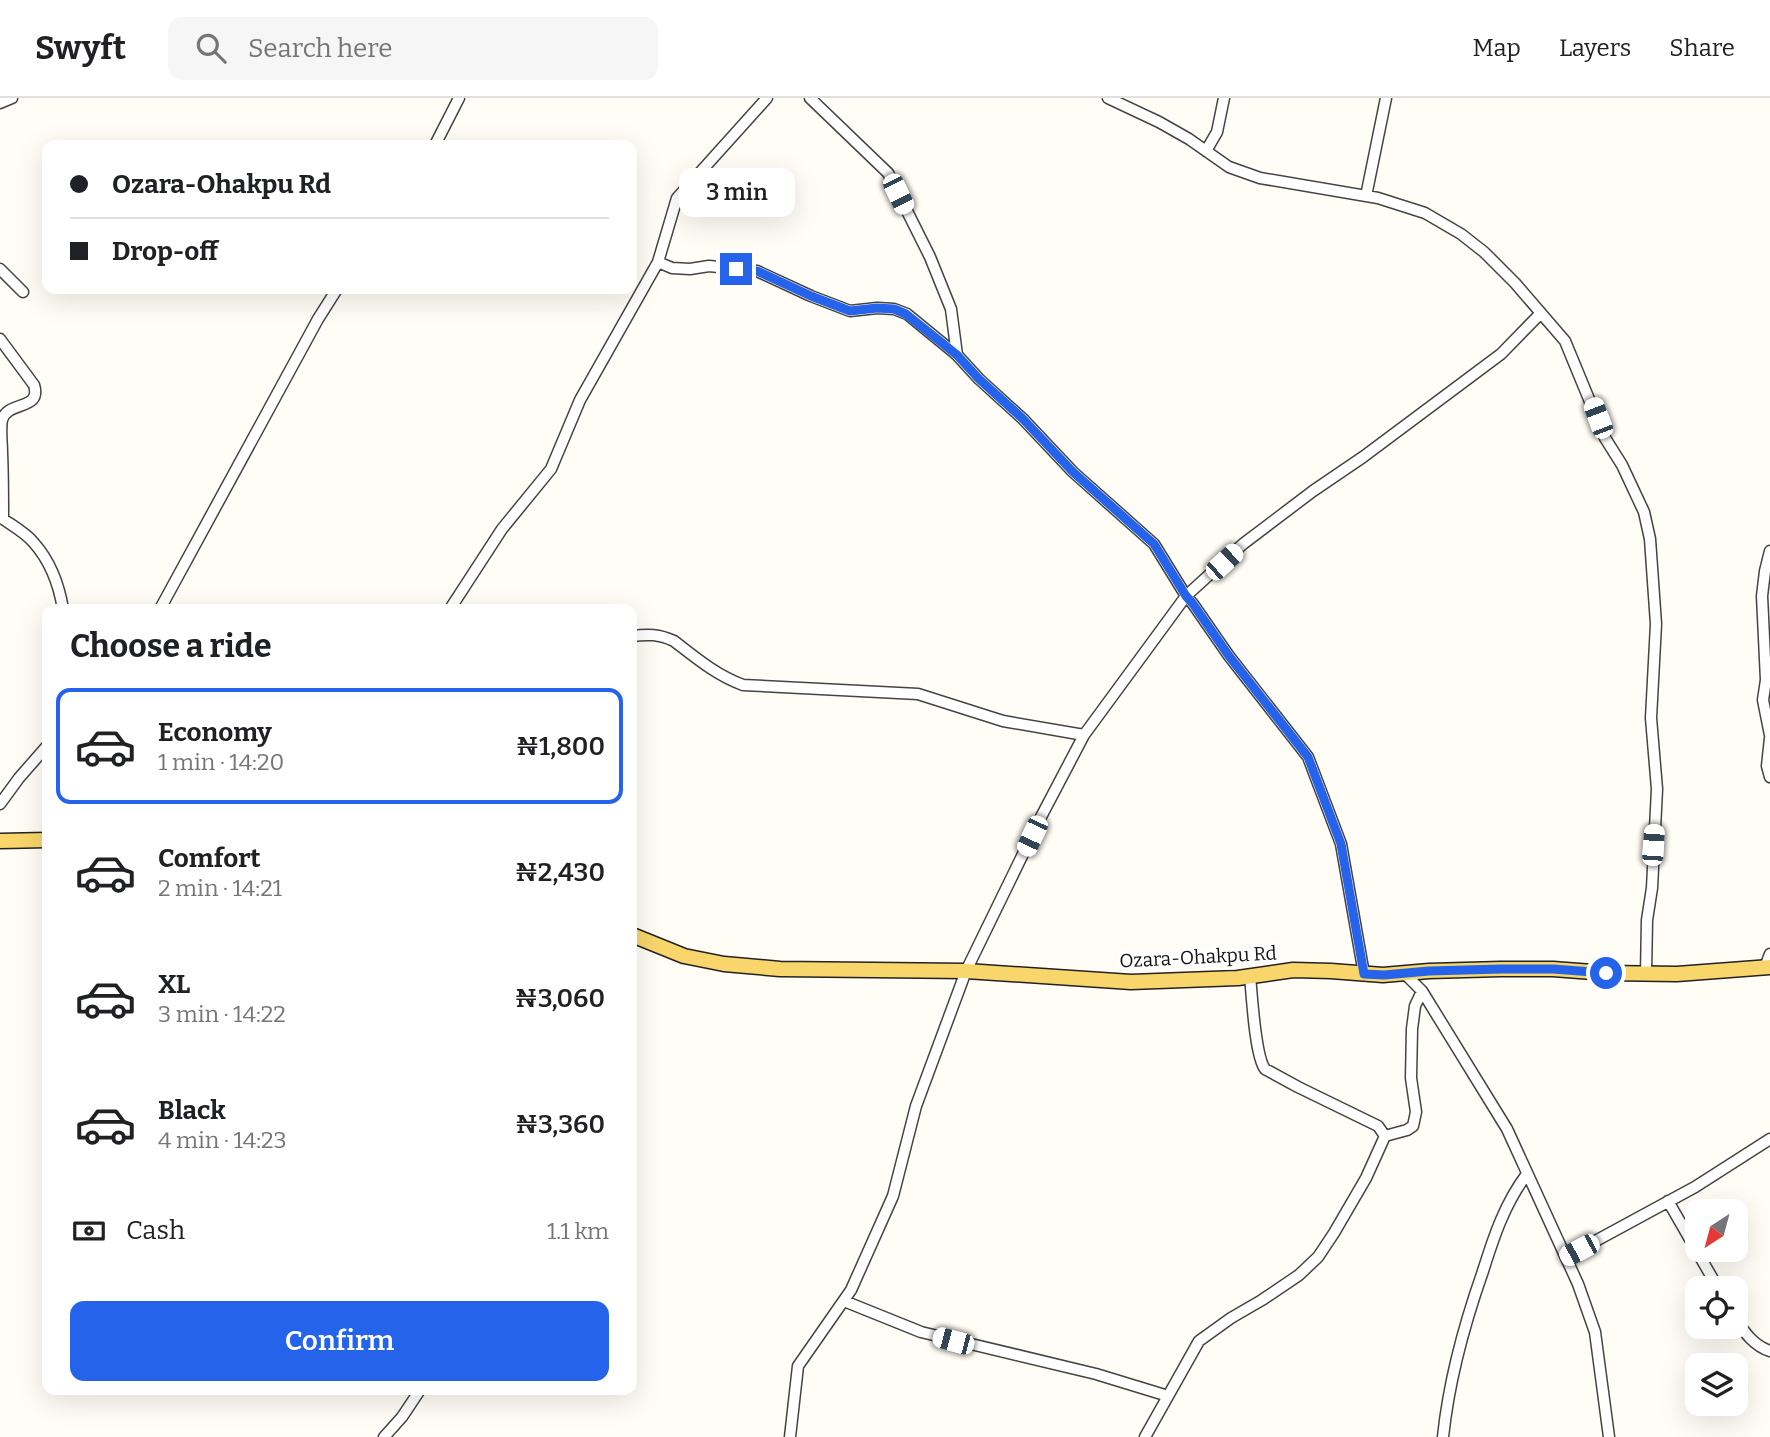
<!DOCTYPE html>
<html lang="en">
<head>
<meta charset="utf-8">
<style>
  :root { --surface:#fff; --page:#f6f6f6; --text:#202124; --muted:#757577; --line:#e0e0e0; --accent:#2563eb }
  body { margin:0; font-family:Bitter,serif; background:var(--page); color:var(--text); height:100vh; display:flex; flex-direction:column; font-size:26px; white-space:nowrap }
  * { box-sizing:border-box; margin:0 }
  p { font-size:23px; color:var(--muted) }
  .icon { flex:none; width:38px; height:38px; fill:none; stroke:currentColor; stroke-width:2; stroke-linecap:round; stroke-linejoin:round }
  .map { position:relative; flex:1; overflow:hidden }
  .drawer { position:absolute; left:42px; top:506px; width:595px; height:791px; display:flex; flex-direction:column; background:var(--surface); border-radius:14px; box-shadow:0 7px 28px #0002 }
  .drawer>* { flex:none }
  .hud { position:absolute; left:42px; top:42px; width:595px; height:154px; border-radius:14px; box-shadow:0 7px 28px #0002; display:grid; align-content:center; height:154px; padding:0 28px; background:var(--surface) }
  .needle { width:46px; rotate:216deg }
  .buttons { position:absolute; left:1685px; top:1101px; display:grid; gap:14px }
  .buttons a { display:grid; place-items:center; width:63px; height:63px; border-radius:14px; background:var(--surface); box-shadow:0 7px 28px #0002; font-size:35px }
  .end { position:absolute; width:32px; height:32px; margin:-16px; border:9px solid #2563eb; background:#fff; box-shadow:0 0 0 4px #fff }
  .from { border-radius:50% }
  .bubble { position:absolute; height:49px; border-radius:14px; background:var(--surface); box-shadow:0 7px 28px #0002; font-size:23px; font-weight:600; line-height:49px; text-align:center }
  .car { position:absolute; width:21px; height:42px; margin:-21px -10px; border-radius:9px; box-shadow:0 0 5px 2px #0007; background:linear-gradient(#fff 24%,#345 0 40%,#fff 0 76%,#345 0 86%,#fff 0) }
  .hud b { display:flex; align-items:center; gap:24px; height:66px; font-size:26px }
  .hud b+b { border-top:2px solid var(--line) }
  .hud i { width:18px; height:18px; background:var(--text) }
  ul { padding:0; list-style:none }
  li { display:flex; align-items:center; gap:21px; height:116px; margin:0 14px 10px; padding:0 14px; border:4px solid transparent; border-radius:14px }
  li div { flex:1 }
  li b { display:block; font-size:26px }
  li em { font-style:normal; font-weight:600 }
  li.current { border-color:var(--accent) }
  li>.icon { width:63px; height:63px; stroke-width:1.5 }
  h2 { padding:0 28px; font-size:32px; line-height:84px }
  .pay { display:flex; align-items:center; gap:18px; height:77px; padding:0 28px; font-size:26px }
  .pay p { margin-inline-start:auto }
  .button { display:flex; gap:14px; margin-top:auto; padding:14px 28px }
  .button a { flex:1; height:80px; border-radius:14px; background:var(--accent); color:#fff; font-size:28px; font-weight:600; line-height:80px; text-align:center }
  header { display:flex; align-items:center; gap:42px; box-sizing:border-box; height:98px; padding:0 35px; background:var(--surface); border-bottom:2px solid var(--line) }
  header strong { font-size:33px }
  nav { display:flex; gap:38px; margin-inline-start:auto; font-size:24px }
  .search { width:490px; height:63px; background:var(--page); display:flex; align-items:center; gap:18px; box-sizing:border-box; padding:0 24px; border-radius:14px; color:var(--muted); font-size:26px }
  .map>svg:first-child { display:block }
</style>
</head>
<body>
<header>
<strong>Swyft</strong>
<div class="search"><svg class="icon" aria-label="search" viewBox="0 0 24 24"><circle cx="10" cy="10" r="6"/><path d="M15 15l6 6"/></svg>Search here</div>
<nav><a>Map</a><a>Layers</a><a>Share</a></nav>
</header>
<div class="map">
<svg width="1770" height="1339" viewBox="0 0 1770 1339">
  <rect width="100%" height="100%" fill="#fffdf5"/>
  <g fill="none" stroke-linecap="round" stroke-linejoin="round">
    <!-- minor casing -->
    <g stroke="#444" stroke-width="13">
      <path id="minor" d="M810,0L888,75L930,159L951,211L957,257
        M1108,0L1159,24L1189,41L1229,69L1260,80L1378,100L1425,115L1461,136L1484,154L1515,185L1565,243L1605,340L1622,367L1644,414L1650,441L1656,526L1651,620L1657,691L1652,790L1647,822L1646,876
        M0,5L12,0
        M435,47L459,0
        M1206,53L1217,34L1224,0
        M1366,98L1386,0
        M658,164L672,170L690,171L709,168L757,173L811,198L850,213L877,210L894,211L907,216L957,257L979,281L1023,321L1073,374L1154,446L1186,498L1193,506L1229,558L1308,659L1341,746L1364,876
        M0,171L23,194
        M0,241L34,287C42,313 8,302 2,322C0,331 2,345 2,355C3,377 3,399 3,421
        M0,420L3,421C13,428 26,435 34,445C50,463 59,487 63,511
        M1770,453L1765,473L1762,498L1766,582L1763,602L1770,637
        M160,511L318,221L337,191
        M450,511L502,431L551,371L580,302L658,164L677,100L767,0
        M632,538C648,536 659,536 674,543C696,560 716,577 743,587L918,596L1003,623L1084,637
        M1770,640L1767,668L1770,679
        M0,706L19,680L47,648
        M1765,869L1770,856
        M1406,877L1422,893L1507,1031L1578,1186L1595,1234L1609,1339
        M1250,878C1252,898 1255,958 1265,971L1298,989L1378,1028L1385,1038
        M1668,1103L1718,1190
        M1566,1159L1695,1089L1770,1041
        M844,1203L921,1234L1096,1276L1168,1298
        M1736,1221C1744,1234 1754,1248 1770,1253
        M384,1339L402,1319L420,1292
        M790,1339L798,1268L851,1192L893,1098L916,1008L966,873L1042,717L1084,637L1186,498L1243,446L1313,393L1363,359L1501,256L1541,215
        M1145,1339L1199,1243L1231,1220L1262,1202L1299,1177L1318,1159L1334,1135L1366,1080L1385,1038L1407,1032L1413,1028L1416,1014L1411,980L1412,931L1415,908L1422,893
        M1443,1339C1449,1281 1464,1227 1483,1173C1494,1138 1505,1105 1527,1076"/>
    </g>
    <!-- major casing -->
    <g stroke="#222" stroke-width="17">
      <path id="major" d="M0,743L47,742
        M632,837L684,858L724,866L780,871L966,873L1131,884L1238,880L1293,872L1331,873L1383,877L1429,873L1501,871H1553L1606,875L1677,876L1770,869"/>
    </g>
    <!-- minor -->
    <use href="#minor" stroke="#fff" stroke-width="10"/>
    <!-- major -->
    <use href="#major" stroke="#f9d66b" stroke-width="14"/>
  </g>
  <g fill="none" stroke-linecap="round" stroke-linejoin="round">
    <!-- route -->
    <path stroke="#2563eb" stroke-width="9" d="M736,171L757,173L811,198L850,213L877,210L894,211L906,216L957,257L979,281L1023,321L1073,374L1154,446L1186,498L1193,506L1229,558L1308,659L1341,746L1364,876L1384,877L1429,873L1501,871H1553L1606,875"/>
  </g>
  <g text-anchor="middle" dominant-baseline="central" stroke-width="7" stroke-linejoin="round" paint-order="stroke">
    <!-- street labels -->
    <g font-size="19" fill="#111" stroke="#fff">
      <text transform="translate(1198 859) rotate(-3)">Ozara-Ohakpu Rd</text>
    </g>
  </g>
</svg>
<div class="buttons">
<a><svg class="needle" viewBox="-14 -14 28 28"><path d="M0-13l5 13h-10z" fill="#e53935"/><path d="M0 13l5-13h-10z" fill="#757577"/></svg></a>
<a><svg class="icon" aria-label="locate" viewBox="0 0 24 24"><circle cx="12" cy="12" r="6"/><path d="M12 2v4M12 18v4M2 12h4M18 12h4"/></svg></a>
<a><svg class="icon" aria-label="layers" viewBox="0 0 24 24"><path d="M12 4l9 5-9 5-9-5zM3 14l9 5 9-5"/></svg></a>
</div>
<i class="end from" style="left:1606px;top:875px"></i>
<i class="end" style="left:736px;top:171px"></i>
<div class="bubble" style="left:679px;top:70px;width:116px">3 min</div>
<i class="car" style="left:898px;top:96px;rotate:154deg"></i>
<i class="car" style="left:1598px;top:320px;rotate:339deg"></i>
<i class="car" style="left:1224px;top:464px;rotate:47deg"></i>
<i class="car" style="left:1032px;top:738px;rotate:205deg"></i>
<i class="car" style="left:1653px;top:747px;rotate:4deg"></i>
<i class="car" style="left:1579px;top:1152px;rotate:242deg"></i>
<i class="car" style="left:953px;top:1243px;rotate:285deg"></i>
<div class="hud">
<b><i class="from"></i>Ozara-Ohakpu Rd</b>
<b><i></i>Drop-off</b>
</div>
<section class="drawer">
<h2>Choose a ride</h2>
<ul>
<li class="current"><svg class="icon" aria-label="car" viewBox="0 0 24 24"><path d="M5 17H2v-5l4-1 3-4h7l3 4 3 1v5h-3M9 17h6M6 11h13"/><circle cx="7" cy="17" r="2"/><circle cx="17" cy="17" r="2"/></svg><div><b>Economy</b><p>1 min · 14:20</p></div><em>₦1,800</em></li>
<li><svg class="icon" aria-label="car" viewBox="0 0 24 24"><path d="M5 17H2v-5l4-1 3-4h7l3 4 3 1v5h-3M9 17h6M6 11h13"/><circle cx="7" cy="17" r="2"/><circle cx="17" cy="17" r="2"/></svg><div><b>Comfort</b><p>2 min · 14:21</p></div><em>₦2,430</em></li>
<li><svg class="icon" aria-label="car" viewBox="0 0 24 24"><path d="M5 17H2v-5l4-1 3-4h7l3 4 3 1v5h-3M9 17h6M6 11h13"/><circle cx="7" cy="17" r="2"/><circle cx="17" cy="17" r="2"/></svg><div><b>XL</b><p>3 min · 14:22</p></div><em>₦3,060</em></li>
<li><svg class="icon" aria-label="car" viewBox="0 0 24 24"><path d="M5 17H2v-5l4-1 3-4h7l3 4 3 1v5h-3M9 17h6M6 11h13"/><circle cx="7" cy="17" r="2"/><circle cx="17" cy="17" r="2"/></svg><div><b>Black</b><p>4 min · 14:23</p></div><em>₦3,360</em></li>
</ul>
<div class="pay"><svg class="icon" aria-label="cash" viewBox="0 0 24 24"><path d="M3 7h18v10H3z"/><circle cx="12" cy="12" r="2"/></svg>Cash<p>1.1 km</p></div>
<div class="button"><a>Confirm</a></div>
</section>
</div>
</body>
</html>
